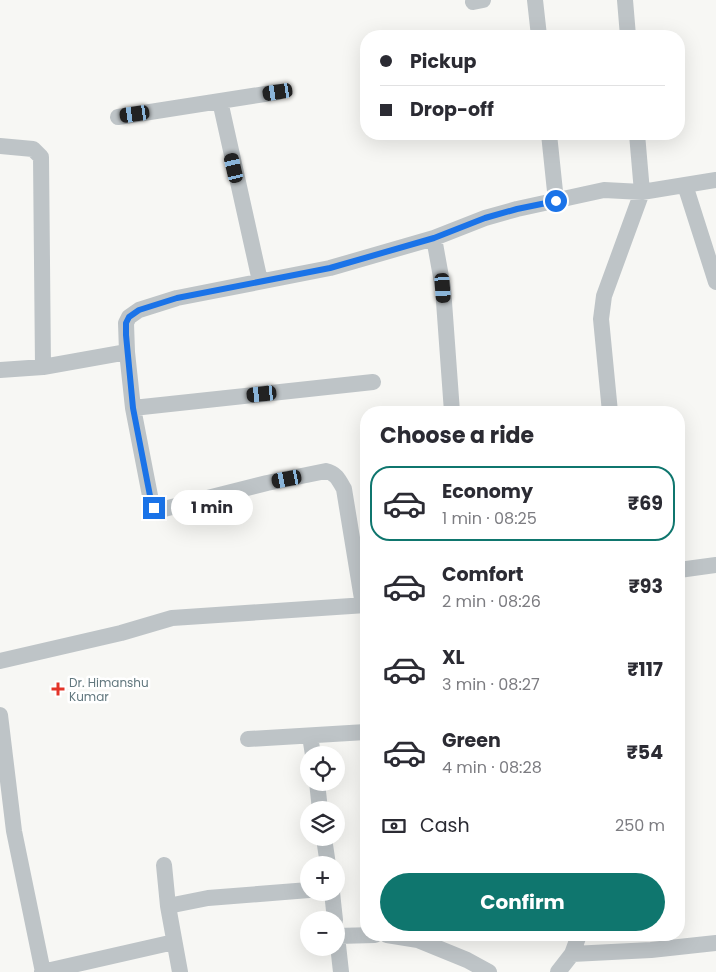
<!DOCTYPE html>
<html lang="en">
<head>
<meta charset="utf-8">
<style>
  :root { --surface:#fff; --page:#f7f7f7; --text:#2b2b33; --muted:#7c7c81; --line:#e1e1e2; --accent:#0f766e }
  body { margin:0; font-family:Poppins,sans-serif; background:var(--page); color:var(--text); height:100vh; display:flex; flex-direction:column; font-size:19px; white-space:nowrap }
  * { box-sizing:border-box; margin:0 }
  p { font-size:16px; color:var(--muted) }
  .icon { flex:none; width:28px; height:28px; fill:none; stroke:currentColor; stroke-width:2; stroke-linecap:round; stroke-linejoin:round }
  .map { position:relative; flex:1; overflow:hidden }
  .panel { position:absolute; left:360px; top:406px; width:325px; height:535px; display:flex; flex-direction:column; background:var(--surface); border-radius:20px; box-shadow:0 5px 20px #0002 }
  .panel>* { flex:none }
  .guide { position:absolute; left:360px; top:30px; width:325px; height:110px; border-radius:20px; box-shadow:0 5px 20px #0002; display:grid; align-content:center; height:110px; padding:0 20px; background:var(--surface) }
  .controls { position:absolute; left:300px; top:746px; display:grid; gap:10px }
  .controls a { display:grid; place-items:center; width:45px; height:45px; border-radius:50%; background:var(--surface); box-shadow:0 5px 20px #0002; font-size:25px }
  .end { position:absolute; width:22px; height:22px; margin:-11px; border:6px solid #1a73e8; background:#fff; box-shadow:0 0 0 2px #fff }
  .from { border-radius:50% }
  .bubble { position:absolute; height:35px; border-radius:18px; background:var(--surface); box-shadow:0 5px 20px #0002; font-size:16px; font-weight:700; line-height:35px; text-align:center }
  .car { position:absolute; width:15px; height:30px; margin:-15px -8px; border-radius:6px; box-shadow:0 0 4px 1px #0007; background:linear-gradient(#222 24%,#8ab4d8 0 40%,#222 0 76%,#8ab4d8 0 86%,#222 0) }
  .guide b { display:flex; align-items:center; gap:18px; height:48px; font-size:19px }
  .guide b+b { border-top:1px solid var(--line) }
  .guide i { width:12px; height:12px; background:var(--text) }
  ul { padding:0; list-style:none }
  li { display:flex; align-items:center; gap:15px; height:75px; margin:0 10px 8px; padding:0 10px; border:2px solid transparent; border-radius:20px }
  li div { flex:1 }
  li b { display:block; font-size:19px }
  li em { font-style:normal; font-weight:700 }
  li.selected { border-color:var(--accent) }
  li>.icon { width:45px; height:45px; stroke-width:1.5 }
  h2 { padding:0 20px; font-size:22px; line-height:60px }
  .pay { display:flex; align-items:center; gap:12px; height:55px; padding:0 20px; font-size:19px }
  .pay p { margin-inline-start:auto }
  .action { display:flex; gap:10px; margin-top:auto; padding:10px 20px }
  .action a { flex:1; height:58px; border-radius:30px; background:var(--accent); color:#fff; font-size:20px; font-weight:700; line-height:58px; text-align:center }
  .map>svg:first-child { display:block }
</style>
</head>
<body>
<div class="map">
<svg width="716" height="972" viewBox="0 0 716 972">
  <rect width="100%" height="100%" fill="#f7f7f4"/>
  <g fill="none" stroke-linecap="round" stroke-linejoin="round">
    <!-- minor -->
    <path stroke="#bec4c7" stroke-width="16" d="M535,0L539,36
      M625,0L628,36
      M473,2L483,0
      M220,101L260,281
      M118,117L278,92
      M549,134L556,201
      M0,146L33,149L41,157L43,367
      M685,185L716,282
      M434,238L443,288L452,412
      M127,352L133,408L152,506L156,510H160L267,483L326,471C336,473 339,480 344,489L363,605
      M0,370L43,367L127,352L126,323L129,317L139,310L177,298L330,268L434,238L485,218L517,209L604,190L642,192L716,180
      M133,408L373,382
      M610,412L601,319L604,296L642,192L637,134
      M679,570L716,565
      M0,661L121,633L172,618L366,605
      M0,715L14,831L43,972
      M310,736L313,755
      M248,739L366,732
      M317,782L320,810
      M324,838L328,865
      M164,865L168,906L180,972
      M332,892L335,920
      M168,906L208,898L309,890
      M336,930L337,936L375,935
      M387,935L418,940L467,960L489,972
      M337,936L341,972
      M572,954L579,935
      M42,972L174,942
      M558,972L572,954L651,950L716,943"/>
  </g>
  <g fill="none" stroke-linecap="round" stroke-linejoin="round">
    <!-- route -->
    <path stroke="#1a73e8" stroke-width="6" d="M154,508L152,506L133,408L126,335V323L129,317L139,310L177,298L330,268L434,238L485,218L517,209L556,201"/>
  </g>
  <!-- markers -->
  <path fill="#e33429" stroke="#fff" stroke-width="2" d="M55.5 681.5h5v5h5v5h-5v5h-5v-5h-5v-5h5z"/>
  <g text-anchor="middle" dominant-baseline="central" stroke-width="5" stroke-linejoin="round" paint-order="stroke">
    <!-- poi labels -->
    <g font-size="12" fill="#62787f" stroke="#fff" text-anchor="start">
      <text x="69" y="682">Dr. Himanshu<tspan x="69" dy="14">Kumar</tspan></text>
    </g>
  </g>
</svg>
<div class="controls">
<a><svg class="icon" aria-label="locate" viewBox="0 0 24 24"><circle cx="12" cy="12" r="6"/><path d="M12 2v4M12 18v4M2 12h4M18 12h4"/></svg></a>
<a><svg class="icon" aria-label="layers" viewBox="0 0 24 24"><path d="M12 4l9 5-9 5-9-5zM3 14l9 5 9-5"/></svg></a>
<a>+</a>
<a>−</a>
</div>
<i class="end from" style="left:556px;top:201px"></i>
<i class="end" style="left:154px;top:508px"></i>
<div class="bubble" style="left:171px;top:490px;width:82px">1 min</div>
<i class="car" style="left:278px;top:92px;rotate:261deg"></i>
<i class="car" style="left:135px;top:114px;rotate:262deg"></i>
<i class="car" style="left:234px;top:168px;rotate:347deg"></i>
<i class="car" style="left:443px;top:288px;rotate:176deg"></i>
<i class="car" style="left:262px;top:394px;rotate:264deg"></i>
<i class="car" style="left:287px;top:479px;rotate:259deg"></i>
<div class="guide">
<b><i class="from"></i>Pickup</b>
<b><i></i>Drop-off</b>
</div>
<section class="panel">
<h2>Choose a ride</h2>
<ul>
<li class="selected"><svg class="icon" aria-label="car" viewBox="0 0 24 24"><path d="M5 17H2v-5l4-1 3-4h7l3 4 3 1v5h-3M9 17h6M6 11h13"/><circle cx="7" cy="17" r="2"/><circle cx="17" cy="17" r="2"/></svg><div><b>Economy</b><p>1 min · 08:25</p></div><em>₹69</em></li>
<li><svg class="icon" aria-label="car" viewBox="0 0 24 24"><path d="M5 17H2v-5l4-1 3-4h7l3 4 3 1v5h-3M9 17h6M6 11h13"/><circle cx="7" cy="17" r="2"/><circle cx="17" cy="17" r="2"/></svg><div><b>Comfort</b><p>2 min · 08:26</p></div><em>₹93</em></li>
<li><svg class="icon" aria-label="car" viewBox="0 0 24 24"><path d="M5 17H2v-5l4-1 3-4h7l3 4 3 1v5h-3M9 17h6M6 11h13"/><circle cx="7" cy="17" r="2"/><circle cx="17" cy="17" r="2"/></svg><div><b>XL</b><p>3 min · 08:27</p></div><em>₹117</em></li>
<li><svg class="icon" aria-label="car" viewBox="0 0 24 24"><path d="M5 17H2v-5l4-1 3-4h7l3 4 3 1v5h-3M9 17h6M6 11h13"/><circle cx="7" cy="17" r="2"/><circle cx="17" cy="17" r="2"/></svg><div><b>Green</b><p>4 min · 08:28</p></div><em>₹54</em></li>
</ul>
<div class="pay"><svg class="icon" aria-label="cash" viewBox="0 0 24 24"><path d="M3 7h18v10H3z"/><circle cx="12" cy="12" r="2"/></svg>Cash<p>250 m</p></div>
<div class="action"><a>Confirm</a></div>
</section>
</div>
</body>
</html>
